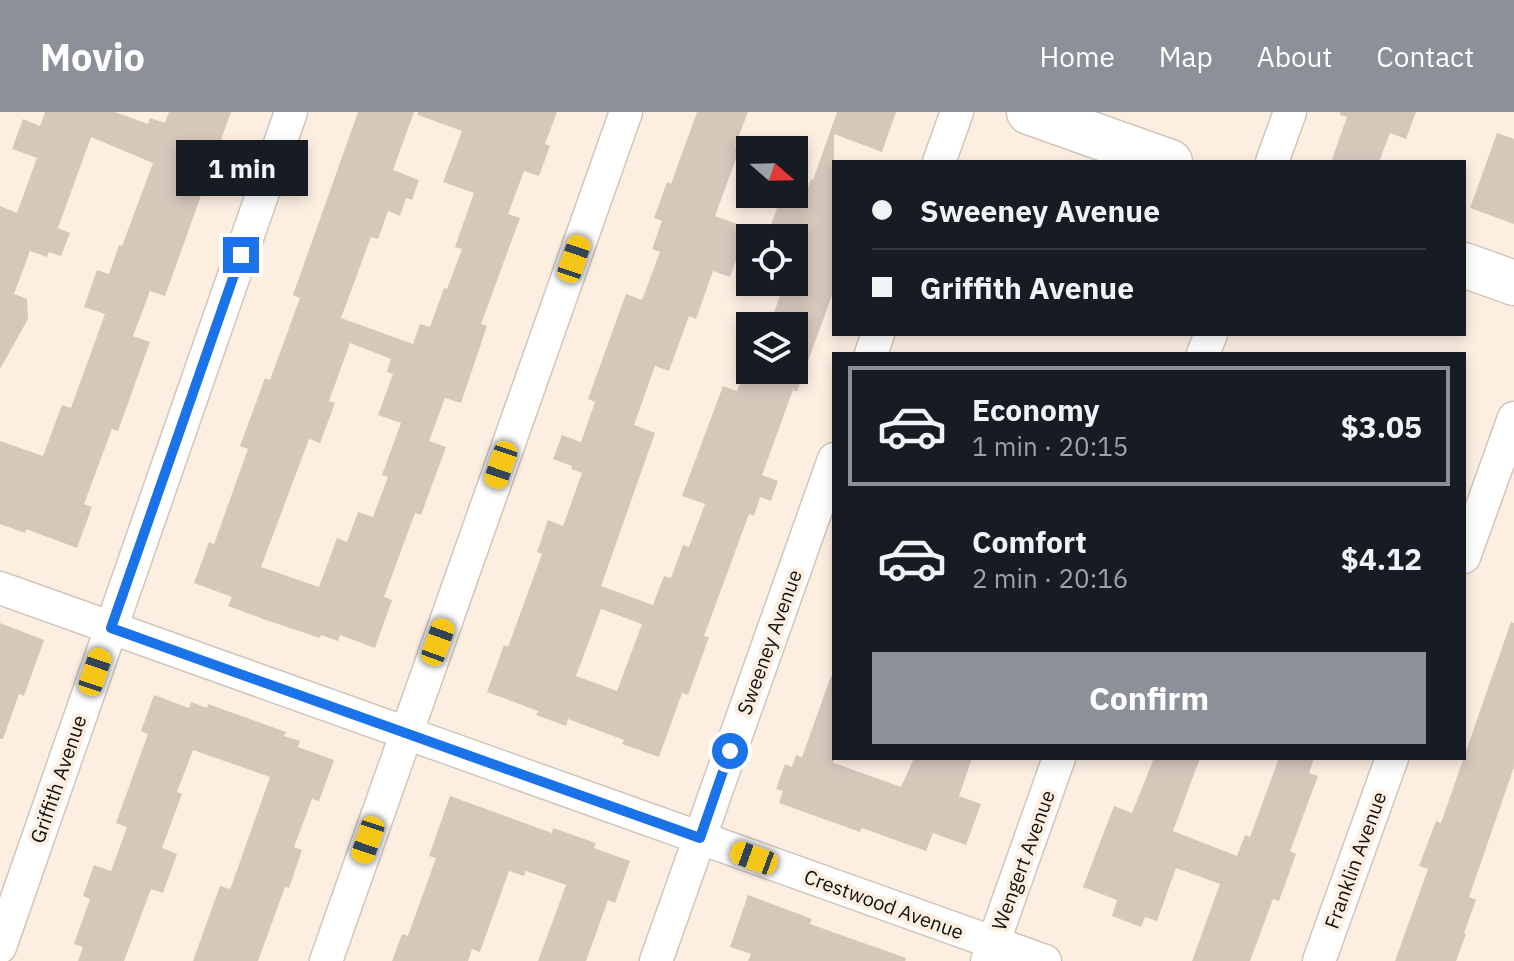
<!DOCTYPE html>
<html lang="en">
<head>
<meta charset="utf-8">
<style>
  :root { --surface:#171b24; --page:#20242c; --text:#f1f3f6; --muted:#9ea1a6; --line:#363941; --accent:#8c9099 }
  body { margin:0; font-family:"IBM Plex Sans",sans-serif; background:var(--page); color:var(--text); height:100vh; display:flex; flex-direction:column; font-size:30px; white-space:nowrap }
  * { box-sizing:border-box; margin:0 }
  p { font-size:26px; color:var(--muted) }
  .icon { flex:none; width:44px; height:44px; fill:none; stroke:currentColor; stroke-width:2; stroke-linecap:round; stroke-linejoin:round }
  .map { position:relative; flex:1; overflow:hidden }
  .details { position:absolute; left:832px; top:240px; width:634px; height:408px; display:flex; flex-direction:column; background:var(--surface); border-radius:0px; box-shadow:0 4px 12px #0003 }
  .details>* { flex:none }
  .banner { position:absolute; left:832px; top:48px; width:634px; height:176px; border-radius:0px; box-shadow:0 4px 12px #0003; display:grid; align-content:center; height:176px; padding:0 40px; background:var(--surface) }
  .needle { width:52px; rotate:110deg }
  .buttons { position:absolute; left:736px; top:24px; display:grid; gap:16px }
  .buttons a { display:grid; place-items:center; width:72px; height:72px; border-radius:0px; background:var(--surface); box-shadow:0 4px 12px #0003; font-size:40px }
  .end { position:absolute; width:36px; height:36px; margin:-18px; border:10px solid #1a73e8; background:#fff; box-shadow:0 0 0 4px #fff }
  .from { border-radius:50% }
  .bubble { position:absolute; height:56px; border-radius:0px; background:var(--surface); box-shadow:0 4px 12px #0003; font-size:26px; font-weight:700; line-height:56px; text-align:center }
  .car { position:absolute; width:24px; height:48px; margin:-24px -12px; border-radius:10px; box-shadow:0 0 6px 2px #0007; background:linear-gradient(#f5c518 24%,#345 0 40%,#f5c518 0 76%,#345 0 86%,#f5c518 0) }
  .banner b { display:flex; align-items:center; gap:28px; height:76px; font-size:30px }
  .banner b+b { border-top:2px solid var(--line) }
  .banner i { width:20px; height:20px; background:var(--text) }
  ul { padding:14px 0 0; list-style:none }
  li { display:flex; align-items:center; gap:24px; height:120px; margin:0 16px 12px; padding:0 24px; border:4px solid transparent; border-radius:0px }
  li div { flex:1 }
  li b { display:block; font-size:30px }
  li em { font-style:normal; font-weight:700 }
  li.on { border-color:var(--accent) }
  li>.icon { width:72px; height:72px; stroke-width:1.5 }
  .action { display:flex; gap:16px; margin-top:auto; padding:16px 40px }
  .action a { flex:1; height:92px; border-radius:0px; background:var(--accent); color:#fff; font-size:32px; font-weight:700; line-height:92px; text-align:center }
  header { display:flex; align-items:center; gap:48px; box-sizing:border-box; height:112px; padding:0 40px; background:var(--accent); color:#fff }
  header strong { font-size:38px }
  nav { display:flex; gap:44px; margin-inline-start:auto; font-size:28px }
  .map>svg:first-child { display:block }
</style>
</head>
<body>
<header>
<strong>Movio</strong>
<nav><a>Home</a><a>Map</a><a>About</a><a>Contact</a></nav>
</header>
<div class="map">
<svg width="1514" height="849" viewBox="0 0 1514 849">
  <rect width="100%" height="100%" fill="#fcefe2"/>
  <!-- building -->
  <path fill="#d5c8bb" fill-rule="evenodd" d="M45,0H115L148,12L150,6L165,11L169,0H231L165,184L150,179L133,224L150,230L118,319L112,317L84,392L92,395L77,436L26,417L25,421L0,412V329L43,344L62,293L71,296L105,202L84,195L97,158L109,162L119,133L122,134L153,51L91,25L58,116L70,121L61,144L49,140L47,145L30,139L14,182L27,187L28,207L0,257V94L17,101L37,46L12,37L23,7L40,14Z
    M358,0H414L393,58L419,68L412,88L406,86L400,104L388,99L378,127L371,125L341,206L413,232L420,212L430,215L444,176L447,177L462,137L455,135L474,81L443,70L462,19L418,3V0H557L545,32L550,34L539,64L524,59L508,102L520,106L481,212L487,214L461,291L445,286L429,329L446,335L421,403L415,401L384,485L392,488L375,536L340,523L338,529L321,523L320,526L269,509L228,494L232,485L194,471L209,430L214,432L248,337L240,334L265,266L270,268L300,186L293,183ZM350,231L391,247L387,260L393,262L378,303L401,311L382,363L388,365L373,405L358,400L347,430L337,426L319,475L261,455L309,327L320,331L335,291L329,289Z
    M697,0H748L735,34L740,36L715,104L748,116L730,165L713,159L696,207L689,204L669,259L655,254L634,313L655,321L601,474L653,493L664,464L671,466L683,433L689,435L705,392L682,384L723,274L737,279L742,266L753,270L758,258H794V214H769L785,170H794V126H766L781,85L802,93L811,67L813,68L837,0H896L882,40L834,22V178L797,279H794V275L762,363L778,369L771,389L760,385L754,404L749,402L704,524L709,525L688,583L682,581L659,645L622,632L624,628L568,607L566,614L536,603L538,599L487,580L504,533L508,535L542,442L537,440L548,408L563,414L582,361L571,357L572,354L553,347L562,323L581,330L595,290L588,287L626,182L642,188L660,140L652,137L662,109L654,106L667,70L671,72ZM601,497L642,512L617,579L576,564Z
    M1340,0H1416L1406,27L1390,21L1379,50H1331L1347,5L1340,3Z
    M1497,21L1514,27V112L1470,96Z
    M1511,510L1514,511V655L1469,785L1476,788L1464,821L1466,822L1456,849H1395L1428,757L1419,754L1436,709L1441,711Z
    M0,511L44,528L24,584L19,582L3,627H0Z
    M831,564H834V651L901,675L914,646H972L959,684L981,692L966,733L933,721L926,739L862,716L860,720L779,691L783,679L776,677L785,652L792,655L796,643L802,645Z
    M154,583L189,596L191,590L207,596L208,592L258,610L286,620L284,624L300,629L298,635L334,648L319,689L312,687L294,735L302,738L289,776L285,775L258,849H193L220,774L230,777L231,775L270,665L193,638L177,680L182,682L162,736L177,742L163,781L151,777L124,849H78L83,835L74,832L90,787L83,784L94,753L111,759L127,715L116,711L148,622L141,619Z
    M1154,646H1200L1173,719L1237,744L1245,723L1250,725L1279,646H1314L1309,661L1318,664L1290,739L1296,742L1279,789L1273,787L1250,849H1192L1220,772L1176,756L1157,809L1145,805L1141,815L1112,804L1117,788L1083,775L1114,694L1132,701Z
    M450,684L552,721L553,716L596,731L594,736L630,749L615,791L608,788L586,849H538L566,773L526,759L524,764L509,759L480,840L472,837L468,849H392L402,822L408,824L436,746L429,744Z
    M748,783L812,807L810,812L906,846L905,849H748L751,842L730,835Z"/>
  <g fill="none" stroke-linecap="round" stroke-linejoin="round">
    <!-- street casing -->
    <g stroke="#d2c5b9" stroke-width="35">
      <path id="street" d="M939,50L957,0
        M1272,50L1290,0
        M871,242L878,222
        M1203,242L1211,222
        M1464,445L1514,306
        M0,476L1045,849
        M0,835L291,0
        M326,849L626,0
        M656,849L834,347
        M987,849L1059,646
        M1319,849L1392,646"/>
    </g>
    <!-- secondary casing -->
    <g stroke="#d2c5b9" stroke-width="47">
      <path id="secondary" d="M1029,0L1170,50
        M1464,153L1514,171"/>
    </g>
    <!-- street -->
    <use href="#street" stroke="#fff" stroke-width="32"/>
    <!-- secondary -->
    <use href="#secondary" stroke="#fff" stroke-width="44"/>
  </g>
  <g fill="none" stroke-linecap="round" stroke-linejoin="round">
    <!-- route -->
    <path stroke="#1a73e8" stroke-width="10" d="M241,143L111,516L700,726L730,639"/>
  </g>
  <g text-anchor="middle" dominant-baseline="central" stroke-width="8" stroke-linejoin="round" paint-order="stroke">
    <!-- street labels -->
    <g font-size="20" fill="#130f0b" stroke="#fcefe2">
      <text transform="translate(769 530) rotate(-70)">Sweeney Avenue</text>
      <text transform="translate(58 667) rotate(-71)">Griffith Avenue</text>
      <text transform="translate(1023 748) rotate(-70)">Wengert Avenue</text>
      <text transform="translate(1355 748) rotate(-70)">Franklin Avenue</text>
      <text transform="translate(884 792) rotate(20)">Crestwood Avenue</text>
    </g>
  </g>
</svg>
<div class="buttons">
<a><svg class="needle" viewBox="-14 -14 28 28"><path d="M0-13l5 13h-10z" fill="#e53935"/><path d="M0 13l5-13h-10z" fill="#9ea1a6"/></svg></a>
<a><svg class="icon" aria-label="locate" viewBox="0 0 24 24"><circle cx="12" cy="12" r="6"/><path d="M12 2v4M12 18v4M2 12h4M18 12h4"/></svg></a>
<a><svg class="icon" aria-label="layers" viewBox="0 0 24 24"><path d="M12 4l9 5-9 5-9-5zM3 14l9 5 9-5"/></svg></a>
</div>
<i class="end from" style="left:730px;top:639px"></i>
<i class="end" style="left:241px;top:143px"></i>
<div class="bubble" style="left:176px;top:28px;width:132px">1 min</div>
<i class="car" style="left:574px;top:147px;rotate:19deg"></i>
<i class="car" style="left:501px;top:353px;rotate:199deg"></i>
<i class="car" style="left:438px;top:530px;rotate:20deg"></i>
<i class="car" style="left:95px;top:560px;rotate:19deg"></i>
<i class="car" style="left:368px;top:728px;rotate:199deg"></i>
<i class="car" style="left:754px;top:746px;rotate:290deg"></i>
<div class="banner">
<b><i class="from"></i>Sweeney Avenue</b>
<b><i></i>Griffith Avenue</b>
</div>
<section class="details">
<ul>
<li class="on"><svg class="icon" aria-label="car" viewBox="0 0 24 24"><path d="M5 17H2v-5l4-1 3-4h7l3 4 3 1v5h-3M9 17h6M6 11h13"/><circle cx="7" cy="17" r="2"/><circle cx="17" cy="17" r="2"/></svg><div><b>Economy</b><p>1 min · 20:15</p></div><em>$3.05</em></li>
<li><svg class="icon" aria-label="car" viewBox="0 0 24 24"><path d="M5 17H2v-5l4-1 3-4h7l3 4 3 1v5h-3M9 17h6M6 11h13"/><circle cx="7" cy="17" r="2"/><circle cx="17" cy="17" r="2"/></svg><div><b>Comfort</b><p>2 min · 20:16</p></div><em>$4.12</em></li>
</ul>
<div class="action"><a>Confirm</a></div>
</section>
</div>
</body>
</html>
